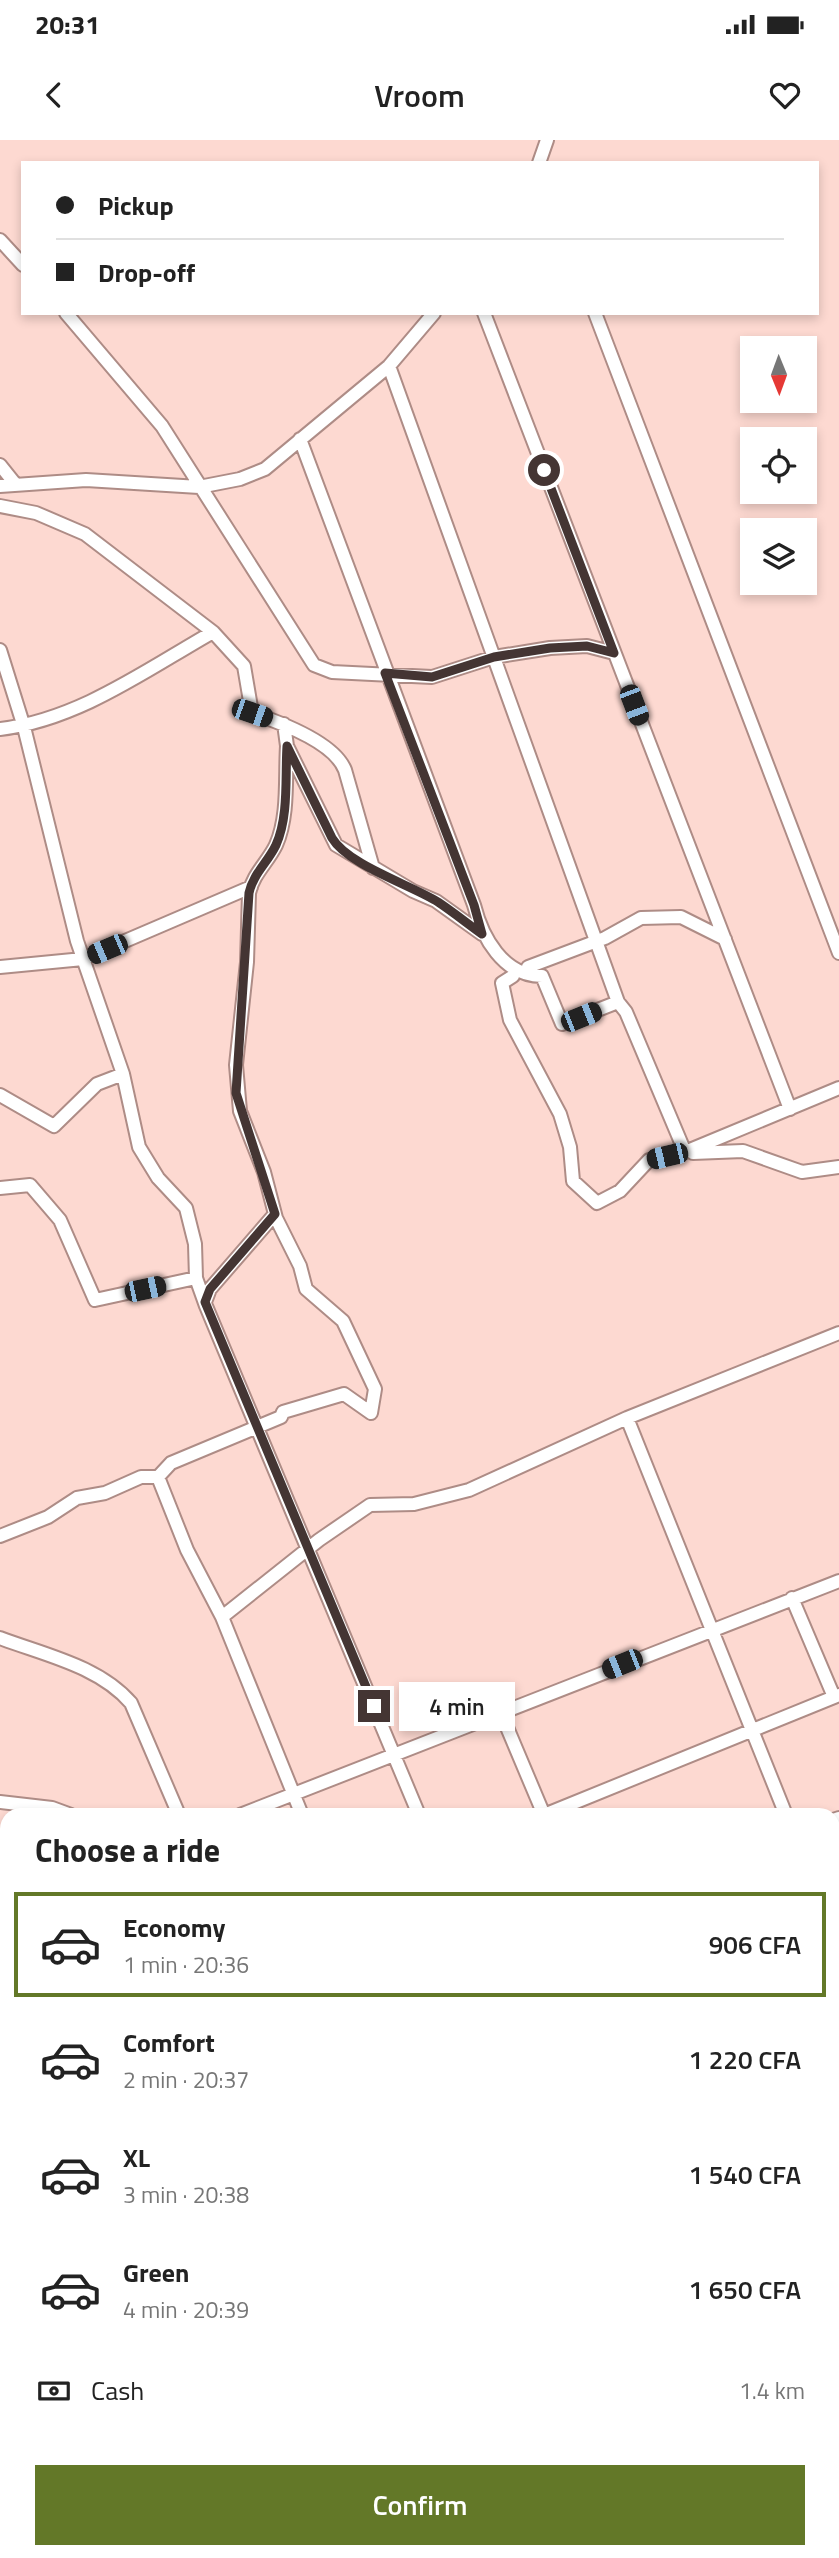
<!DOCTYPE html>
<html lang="en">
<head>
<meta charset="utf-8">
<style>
  :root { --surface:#fff; --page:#f6f6f6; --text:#222; --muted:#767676; --line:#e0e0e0; --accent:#637828 }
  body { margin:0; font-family:"Titillium Web",sans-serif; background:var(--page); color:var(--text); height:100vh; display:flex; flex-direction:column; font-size:26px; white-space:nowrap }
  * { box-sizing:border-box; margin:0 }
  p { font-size:23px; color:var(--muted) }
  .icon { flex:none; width:38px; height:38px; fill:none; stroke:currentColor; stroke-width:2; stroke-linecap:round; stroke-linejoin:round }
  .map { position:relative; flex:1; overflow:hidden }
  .side { position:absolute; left:0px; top:1668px; width:840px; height:751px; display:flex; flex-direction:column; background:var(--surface); border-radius:21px 21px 0 0; box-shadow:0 4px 10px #0003 }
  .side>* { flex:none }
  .banner { position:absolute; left:21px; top:21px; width:798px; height:154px; border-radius:0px; box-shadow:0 4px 10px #0003; display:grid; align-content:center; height:154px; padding:0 35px; background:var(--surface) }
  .needle { width:46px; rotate:179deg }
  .tools { position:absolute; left:740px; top:196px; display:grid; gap:14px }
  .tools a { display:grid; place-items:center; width:77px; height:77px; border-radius:0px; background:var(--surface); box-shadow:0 4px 10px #0003; font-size:35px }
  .end { position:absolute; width:32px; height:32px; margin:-16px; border:9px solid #443533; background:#fff; box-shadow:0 0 0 4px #fff }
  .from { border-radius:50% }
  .bubble { position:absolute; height:49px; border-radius:0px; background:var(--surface); box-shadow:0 4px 10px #0003; font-size:23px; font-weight:600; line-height:49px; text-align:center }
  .car { position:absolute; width:21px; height:42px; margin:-21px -10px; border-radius:9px; box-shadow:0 0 5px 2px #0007; background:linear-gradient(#222 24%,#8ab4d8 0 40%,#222 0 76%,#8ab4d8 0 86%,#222 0) }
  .banner b { display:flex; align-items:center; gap:24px; height:66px; font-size:26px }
  .banner b+b { border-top:2px solid var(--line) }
  .banner i { width:18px; height:18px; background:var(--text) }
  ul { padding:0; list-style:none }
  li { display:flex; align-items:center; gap:21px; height:105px; margin:0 14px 10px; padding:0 21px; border:4px solid transparent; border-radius:0px }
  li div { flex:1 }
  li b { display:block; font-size:26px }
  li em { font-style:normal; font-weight:600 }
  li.selected { border-color:var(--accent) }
  li>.icon { width:63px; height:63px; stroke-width:1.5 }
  h2 { padding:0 35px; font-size:32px; line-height:84px }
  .pay { display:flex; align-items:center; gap:18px; height:77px; padding:0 35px; font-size:26px }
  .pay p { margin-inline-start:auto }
  .cta { display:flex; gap:14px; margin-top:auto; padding:14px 35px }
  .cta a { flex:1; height:80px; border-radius:0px; background:var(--accent); color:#fff; font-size:28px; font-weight:600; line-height:80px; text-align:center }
  .status { display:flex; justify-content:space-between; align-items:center; height:49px; padding:0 35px; background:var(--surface); direction:ltr }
  .status svg { height:19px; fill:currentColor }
  header { display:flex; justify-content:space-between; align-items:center; height:91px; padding:0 35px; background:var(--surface); font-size:32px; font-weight:600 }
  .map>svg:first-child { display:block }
</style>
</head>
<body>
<div class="status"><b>20:31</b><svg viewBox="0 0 49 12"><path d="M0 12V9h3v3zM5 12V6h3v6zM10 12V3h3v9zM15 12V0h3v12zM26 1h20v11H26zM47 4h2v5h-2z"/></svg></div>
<header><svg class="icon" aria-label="back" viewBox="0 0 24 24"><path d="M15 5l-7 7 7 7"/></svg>Vroom<svg class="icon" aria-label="heart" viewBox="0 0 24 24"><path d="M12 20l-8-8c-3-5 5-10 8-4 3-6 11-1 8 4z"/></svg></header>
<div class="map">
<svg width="839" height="2418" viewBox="0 0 839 2418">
  <rect width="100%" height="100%" fill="#fdd9d1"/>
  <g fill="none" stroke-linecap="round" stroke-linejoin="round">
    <!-- river -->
    <path stroke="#c56c90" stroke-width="18" d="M0,2212L7,2214
      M123,2412V2418"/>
    <!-- minor casing -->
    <g stroke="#ae8c86" stroke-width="16">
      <path id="minor" d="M539,23L547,0
        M0,100L23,125
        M66,173L162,286L314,525L332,532L432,537L494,517L550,508L587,506L614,513
        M484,173L790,969
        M595,173L839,813
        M389,226L618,862L626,872L685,1012
        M300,299L474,765C482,797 503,836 542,836L562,884L618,862
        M0,325L16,345
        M0,346L86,340L199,347L240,339L265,329L389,226L434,173
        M0,366L36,373L85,394L213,492L244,526L252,573C279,582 334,602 345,630L373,728
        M0,510L24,587L77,801L123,934L139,1007L158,1038L186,1068L195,1104L196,1138L206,1166L419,1675
        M284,584L287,606L336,705L413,751L436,761L482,794
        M0,589C78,580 146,530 213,492
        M287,606C285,637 289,676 276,705C268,722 253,734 249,753L247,822L236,925L240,971L264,1032L276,1078L300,1126L306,1149L343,1181L375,1249L371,1273L344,1254L283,1272L281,1277L171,1323L158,1337L187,1410L222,1477L302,1675
        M0,827L83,819L251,747
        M528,827L605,798L641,778L681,777L725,799
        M513,836L502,843L510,880L560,974L570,1007L573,1041L597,1063L620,1051L649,1020L685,1012L839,948
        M0,955L54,986L97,944L123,934
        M693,1013L743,1011L802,1032L839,1027
        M0,1048L30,1045L60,1080L95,1160L196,1138
        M205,1162L210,1149L275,1074
        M627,1278L786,1675
        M0,1396L48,1377L77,1358L105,1353L141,1337H158
        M792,1458L834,1557
        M222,1477L319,1400L370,1365L414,1364L469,1350L627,1278L839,1193
        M0,1498C45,1515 99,1526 131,1563L179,1675
        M501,1573L544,1675
        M0,1662L52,1668L71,1675
        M240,1675L839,1441
        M544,1675L839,1555
        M833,1680L839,1678
        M833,1749L839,1727
        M833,1781L839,1779
        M833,1823L839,1824
        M0,1833L7,1812
        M833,1911L839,1909
        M833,1967L839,1981
        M0,2092L7,2088
        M833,2156L839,2154
        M833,2301L839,2247
        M0,2387L6,2418
        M568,2418L569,2412
        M695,2418L696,2412
        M823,2418V2412"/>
    </g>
    <!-- minor -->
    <use href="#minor" stroke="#fff" stroke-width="12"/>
  </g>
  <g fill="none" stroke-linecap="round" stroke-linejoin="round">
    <!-- route -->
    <path stroke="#443533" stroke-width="9" d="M374,1566L205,1162L210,1149L275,1074L236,953L249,753C253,734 268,722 276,705C289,676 285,637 287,606L332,698C348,725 411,745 438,762C453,772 468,784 482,794L474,765L385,533L432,537L494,517L550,508L587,506L614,513L544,330"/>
  </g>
</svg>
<div class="tools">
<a><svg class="needle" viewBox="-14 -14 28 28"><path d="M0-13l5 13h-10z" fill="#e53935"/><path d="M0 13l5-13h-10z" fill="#767676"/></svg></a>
<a><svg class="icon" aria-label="locate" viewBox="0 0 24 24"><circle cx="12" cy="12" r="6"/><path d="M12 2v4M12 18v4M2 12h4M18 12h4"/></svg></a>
<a><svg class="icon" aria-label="layers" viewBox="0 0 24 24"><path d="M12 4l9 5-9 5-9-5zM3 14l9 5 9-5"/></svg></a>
</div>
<i class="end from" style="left:544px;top:330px"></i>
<i class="end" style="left:374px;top:1566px"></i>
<div class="bubble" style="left:399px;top:1542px;width:116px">4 min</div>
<i class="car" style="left:634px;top:565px;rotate:159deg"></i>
<i class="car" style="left:252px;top:573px;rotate:109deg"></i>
<i class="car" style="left:107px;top:809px;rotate:247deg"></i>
<i class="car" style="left:581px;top:877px;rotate:68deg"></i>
<i class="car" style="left:667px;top:1016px;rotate:257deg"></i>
<i class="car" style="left:145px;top:1149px;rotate:78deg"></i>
<i class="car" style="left:622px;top:1524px;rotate:248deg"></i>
<div class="banner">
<b><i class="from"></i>Pickup</b>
<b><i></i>Drop-off</b>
</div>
<section class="side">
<h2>Choose a ride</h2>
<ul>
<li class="selected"><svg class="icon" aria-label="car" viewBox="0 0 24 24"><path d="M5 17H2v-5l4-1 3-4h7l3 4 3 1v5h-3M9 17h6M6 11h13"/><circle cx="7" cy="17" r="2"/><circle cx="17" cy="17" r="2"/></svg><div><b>Economy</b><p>1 min · 20:36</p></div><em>906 CFA</em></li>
<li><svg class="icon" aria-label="car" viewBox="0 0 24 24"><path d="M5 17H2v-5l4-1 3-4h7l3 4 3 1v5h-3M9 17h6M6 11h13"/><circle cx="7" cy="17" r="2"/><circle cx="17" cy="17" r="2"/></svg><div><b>Comfort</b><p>2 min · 20:37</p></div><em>1 220 CFA</em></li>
<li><svg class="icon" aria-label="car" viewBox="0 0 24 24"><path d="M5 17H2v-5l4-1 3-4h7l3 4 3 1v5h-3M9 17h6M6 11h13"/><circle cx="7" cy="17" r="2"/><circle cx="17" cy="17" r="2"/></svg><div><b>XL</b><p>3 min · 20:38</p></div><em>1 540 CFA</em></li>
<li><svg class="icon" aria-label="car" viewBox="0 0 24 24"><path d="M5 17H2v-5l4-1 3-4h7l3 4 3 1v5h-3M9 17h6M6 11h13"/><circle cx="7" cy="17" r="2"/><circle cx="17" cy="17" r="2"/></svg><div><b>Green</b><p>4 min · 20:39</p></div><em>1 650 CFA</em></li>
</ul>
<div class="pay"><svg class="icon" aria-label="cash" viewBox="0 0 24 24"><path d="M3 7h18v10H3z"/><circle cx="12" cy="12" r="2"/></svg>Cash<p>1.4 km</p></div>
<div class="cta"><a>Confirm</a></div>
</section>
</div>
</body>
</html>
